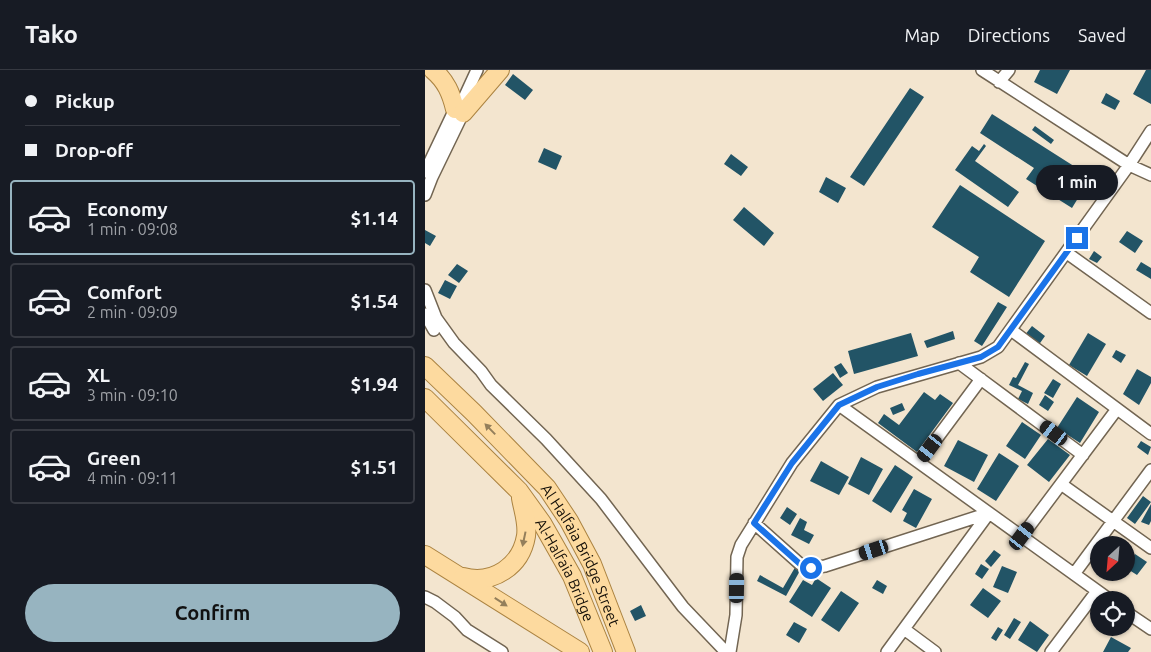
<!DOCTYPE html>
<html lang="en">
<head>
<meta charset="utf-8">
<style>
  :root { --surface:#171b24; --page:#20242c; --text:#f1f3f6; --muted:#9ea1a6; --line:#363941; --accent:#97b4c0 }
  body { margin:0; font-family:Ubuntu,sans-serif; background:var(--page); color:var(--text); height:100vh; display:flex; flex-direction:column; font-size:19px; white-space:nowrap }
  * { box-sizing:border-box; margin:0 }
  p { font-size:16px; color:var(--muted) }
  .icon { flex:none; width:28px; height:28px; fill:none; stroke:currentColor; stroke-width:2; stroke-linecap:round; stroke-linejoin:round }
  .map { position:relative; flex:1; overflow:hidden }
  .drawer { display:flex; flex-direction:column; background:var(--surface); width:425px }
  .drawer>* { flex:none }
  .guide { display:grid; align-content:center; height:110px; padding:0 25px; background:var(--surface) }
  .needle { width:32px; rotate:206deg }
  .tools { position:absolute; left:665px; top:466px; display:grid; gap:10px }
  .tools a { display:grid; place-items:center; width:45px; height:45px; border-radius:50%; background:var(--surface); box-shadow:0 1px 4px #0004; font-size:25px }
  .end { position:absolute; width:22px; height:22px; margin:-11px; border:6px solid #1a73e8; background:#fff; box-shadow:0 0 0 2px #fff }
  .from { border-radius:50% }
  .bubble { position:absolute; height:35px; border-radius:18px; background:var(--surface); box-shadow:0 1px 4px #0004; font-size:16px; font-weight:700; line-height:35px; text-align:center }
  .car { position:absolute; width:15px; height:30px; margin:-15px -8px; border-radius:6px; box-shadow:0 0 4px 1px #0007; background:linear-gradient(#222 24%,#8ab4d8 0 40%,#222 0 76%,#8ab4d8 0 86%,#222 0) }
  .guide b { display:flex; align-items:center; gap:18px; height:48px; font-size:19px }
  .guide b+b { border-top:1px solid var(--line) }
  .guide i { width:12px; height:12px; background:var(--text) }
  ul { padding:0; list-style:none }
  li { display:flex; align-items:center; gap:15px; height:75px; margin:0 10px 8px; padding:0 15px; border:2px solid var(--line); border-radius:5px }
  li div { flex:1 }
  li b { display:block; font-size:19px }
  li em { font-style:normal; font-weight:700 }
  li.current { border-color:var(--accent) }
  li>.icon { width:45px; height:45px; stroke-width:1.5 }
  .action { display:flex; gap:10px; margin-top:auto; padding:10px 25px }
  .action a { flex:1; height:58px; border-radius:30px; background:var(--accent); color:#111; font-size:20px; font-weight:700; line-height:58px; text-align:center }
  header { display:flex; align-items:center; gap:30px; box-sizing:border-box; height:70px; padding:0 25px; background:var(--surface); border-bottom:1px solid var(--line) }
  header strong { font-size:24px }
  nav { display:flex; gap:28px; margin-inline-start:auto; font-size:18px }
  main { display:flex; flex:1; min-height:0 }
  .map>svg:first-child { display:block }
</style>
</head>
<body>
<header>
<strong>Tako</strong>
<nav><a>Map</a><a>Directions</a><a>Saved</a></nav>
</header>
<main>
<section class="drawer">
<div class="guide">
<b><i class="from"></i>Pickup</b>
<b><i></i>Drop-off</b>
</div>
<ul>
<li class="current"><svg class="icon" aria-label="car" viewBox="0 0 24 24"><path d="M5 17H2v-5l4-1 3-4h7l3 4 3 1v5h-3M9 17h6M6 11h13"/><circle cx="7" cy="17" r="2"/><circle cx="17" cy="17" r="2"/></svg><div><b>Economy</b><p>1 min · 09:08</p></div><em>$1.14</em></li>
<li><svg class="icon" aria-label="car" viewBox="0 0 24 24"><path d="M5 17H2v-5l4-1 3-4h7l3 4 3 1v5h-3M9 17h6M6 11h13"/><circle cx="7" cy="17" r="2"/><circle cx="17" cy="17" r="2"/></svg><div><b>Comfort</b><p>2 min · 09:09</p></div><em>$1.54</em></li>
<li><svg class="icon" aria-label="car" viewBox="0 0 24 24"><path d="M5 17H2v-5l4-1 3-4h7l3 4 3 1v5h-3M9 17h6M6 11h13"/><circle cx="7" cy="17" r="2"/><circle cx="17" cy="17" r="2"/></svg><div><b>XL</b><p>3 min · 09:10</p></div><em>$1.94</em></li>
<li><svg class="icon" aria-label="car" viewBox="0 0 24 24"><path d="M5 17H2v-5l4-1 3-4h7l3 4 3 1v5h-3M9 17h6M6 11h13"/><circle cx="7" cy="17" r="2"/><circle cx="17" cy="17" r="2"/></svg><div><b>Green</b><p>4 min · 09:11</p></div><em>$1.51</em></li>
</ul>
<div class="action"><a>Confirm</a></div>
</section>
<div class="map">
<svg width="726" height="582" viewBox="0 0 726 582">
  <rect width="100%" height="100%" fill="#f3e5cf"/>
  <!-- building -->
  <path fill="#225466" d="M615,0H645L632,24L609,12Z
    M721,0H726V34L708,24Z
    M88,4L108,20L100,30L80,15Z
    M485,18L499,27L439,116L425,107Z
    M681,23L695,31L690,40L676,33Z
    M567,44L666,107L647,138L601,109L609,98L555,63Z
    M610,56L629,70L626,74L607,60Z
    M559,74L561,76L550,91L594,122L583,137L530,100L547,76L554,81Z
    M119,78L137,86L131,100L113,92Z
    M306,84L323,97L316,106L299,94Z
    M401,107L421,118L413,133L394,122Z
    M535,115L620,171L584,227L545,202L554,187L507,157Z
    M319,137L349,163L339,176L308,150Z
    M0,160L11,166L5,176L0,173Z
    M702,161L718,171L710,183L694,172Z
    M669,181L677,187L672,193L664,189Z
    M716,192L726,198V209L711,200Z
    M32,194L43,201L34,213L23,205Z
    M20,210L32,216L25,229L13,223Z
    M573,232L582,237L557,276L549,271Z
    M607,256L620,266L613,276L599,266Z
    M528,261L530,269L502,278L499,271Z
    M486,263L493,286L429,304L423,281Z
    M663,263L681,274L662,306L644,295Z
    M691,280L701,285L696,293L687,287Z
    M600,292L604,294L593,315L608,323L603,334L593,329L597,321L584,315L588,307L591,308Z
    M416,293L423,303L415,308L409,297Z
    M712,299L726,307V313L714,335L698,324Z
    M408,303L418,315L398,331L388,319Z
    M628,309L636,314L628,328L619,323Z
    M499,322L510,330L515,324L528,333L492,382L453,353L459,344L474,355Z
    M620,325L629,332L623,341L614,335Z
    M652,327L674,342L655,373L632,358Z
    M477,333L480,340L468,345L465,338Z
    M597,352L616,365L600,389L581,376Z
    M623,369L645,385L624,412L602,395Z
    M533,370L563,385L549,412L519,396Z
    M716,371L726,377L723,385L712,377Z
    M574,383L594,396L571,431L552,419Z
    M436,387L458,399L444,425L423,414Z
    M396,391L424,407L414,425L385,411Z
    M470,395L488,407L466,443L447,431Z
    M489,419L507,429L491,458L478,451L482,443L477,440Z
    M718,426L726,432L710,454L702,448Z
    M726,434V451L724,455L716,452Z
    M362,437L372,444L365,455L355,448Z
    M375,448L382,452L379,460L389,465L384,474L366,465Z
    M569,480L576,485L566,497L560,491Z
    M710,484L722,492L712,505L701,498Z
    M372,494L377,497L361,526L332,511L335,505L358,518Z
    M556,494L564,499L557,509L550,504Z
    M577,496L592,502L583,523L568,517Z
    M391,508L406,518L387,547L364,532L378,510L387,515Z
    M452,510L462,516L458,524L447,518Z
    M558,518L576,531L563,548L545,535Z
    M416,521L434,533L414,562L396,550Z
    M216,535L221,546L210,551L205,541Z
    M589,548L596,552L585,569L579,565Z
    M605,551L624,565L612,582L593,570Z
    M369,552L382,559L374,573L361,565Z
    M573,557L578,560L571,571L566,568Z
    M686,567L706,578L703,582H678Z"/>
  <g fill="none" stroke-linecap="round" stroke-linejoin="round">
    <!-- minor casing -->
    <g stroke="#726552" stroke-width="14">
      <path id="minor" d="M557,0L704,95L726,105
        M574,12L584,0
        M0,102L30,39L40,26L52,0
        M0,125L7,107L38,43L39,38
        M642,183L726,243
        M0,220L11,248L29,273L56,301L66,315L121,369L176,429L258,537L301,582
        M0,244L9,260
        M586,260L726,364
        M534,293L658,385
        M414,335L685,530
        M495,391L556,309
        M636,414L726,478
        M329,453L375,494L386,498L400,496L564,443
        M597,466L692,339
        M649,504L726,400
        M0,527L10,532L30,547L42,560L77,582
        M701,542L726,559
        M479,559L510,582
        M305,582L311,545L312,487L316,475L367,393L414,335L452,317L556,287L573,277L704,95L726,61
        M462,582L564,443
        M626,582L672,521"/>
    </g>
    <!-- primary casing -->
    <g stroke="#ab8341" stroke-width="20">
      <g id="primary">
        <path d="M8,0C21,11 26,23 30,39"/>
        <path d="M38,43L75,0"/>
        <path id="s1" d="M0,296L49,343L122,418L144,451L167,494L201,582"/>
        <path id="s2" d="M0,328L94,421L117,453L147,506L178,582"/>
        <path d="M0,485L155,582"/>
        <path d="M38,507C68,515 96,496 101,466C103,453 98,440 96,428"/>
      </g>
    </g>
    <!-- minor -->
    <use href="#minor" stroke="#fff" stroke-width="11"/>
    <!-- primary -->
    <use href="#primary" stroke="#fdda9f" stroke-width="18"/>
  </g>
  <!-- one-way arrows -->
  <defs><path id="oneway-solid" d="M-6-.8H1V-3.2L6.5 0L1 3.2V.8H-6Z" transform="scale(1.25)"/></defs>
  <g fill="#947f5b">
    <use href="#oneway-solid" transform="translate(65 359) rotate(-134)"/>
    <use href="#oneway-solid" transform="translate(99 469) rotate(102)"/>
    <use href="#oneway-solid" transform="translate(76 532) rotate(33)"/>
  </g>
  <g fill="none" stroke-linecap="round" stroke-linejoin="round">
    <!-- route -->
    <path stroke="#1a73e8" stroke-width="6" d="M386,498L375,494L329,453L367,393L414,335L452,317L493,304L556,287L573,277L652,168"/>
  </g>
  <g text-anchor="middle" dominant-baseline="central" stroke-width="5" stroke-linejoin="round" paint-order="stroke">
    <!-- street labels -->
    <g font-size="15" fill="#140f08" stroke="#f3e5cf">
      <text stroke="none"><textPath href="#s1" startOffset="248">Al Halfaia Bridge Street</textPath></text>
      <text stroke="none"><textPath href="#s2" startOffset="224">Al-Halfaia Bridge</textPath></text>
    </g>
  </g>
</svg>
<div class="tools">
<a><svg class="needle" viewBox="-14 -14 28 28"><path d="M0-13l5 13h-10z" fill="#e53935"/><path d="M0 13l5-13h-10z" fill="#9ea1a6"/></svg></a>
<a><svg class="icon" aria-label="locate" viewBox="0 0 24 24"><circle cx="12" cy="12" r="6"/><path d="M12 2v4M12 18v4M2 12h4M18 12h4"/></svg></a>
</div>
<i class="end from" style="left:386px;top:498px"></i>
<i class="end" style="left:652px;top:168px"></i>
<div class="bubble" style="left:611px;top:95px;width:82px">1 min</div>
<i class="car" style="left:629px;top:363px;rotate:307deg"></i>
<i class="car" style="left:505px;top:378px;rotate:217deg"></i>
<i class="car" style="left:597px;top:466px;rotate:37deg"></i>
<i class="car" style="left:449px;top:480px;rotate:252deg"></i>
<i class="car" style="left:312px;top:518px;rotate:1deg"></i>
</div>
</main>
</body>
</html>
